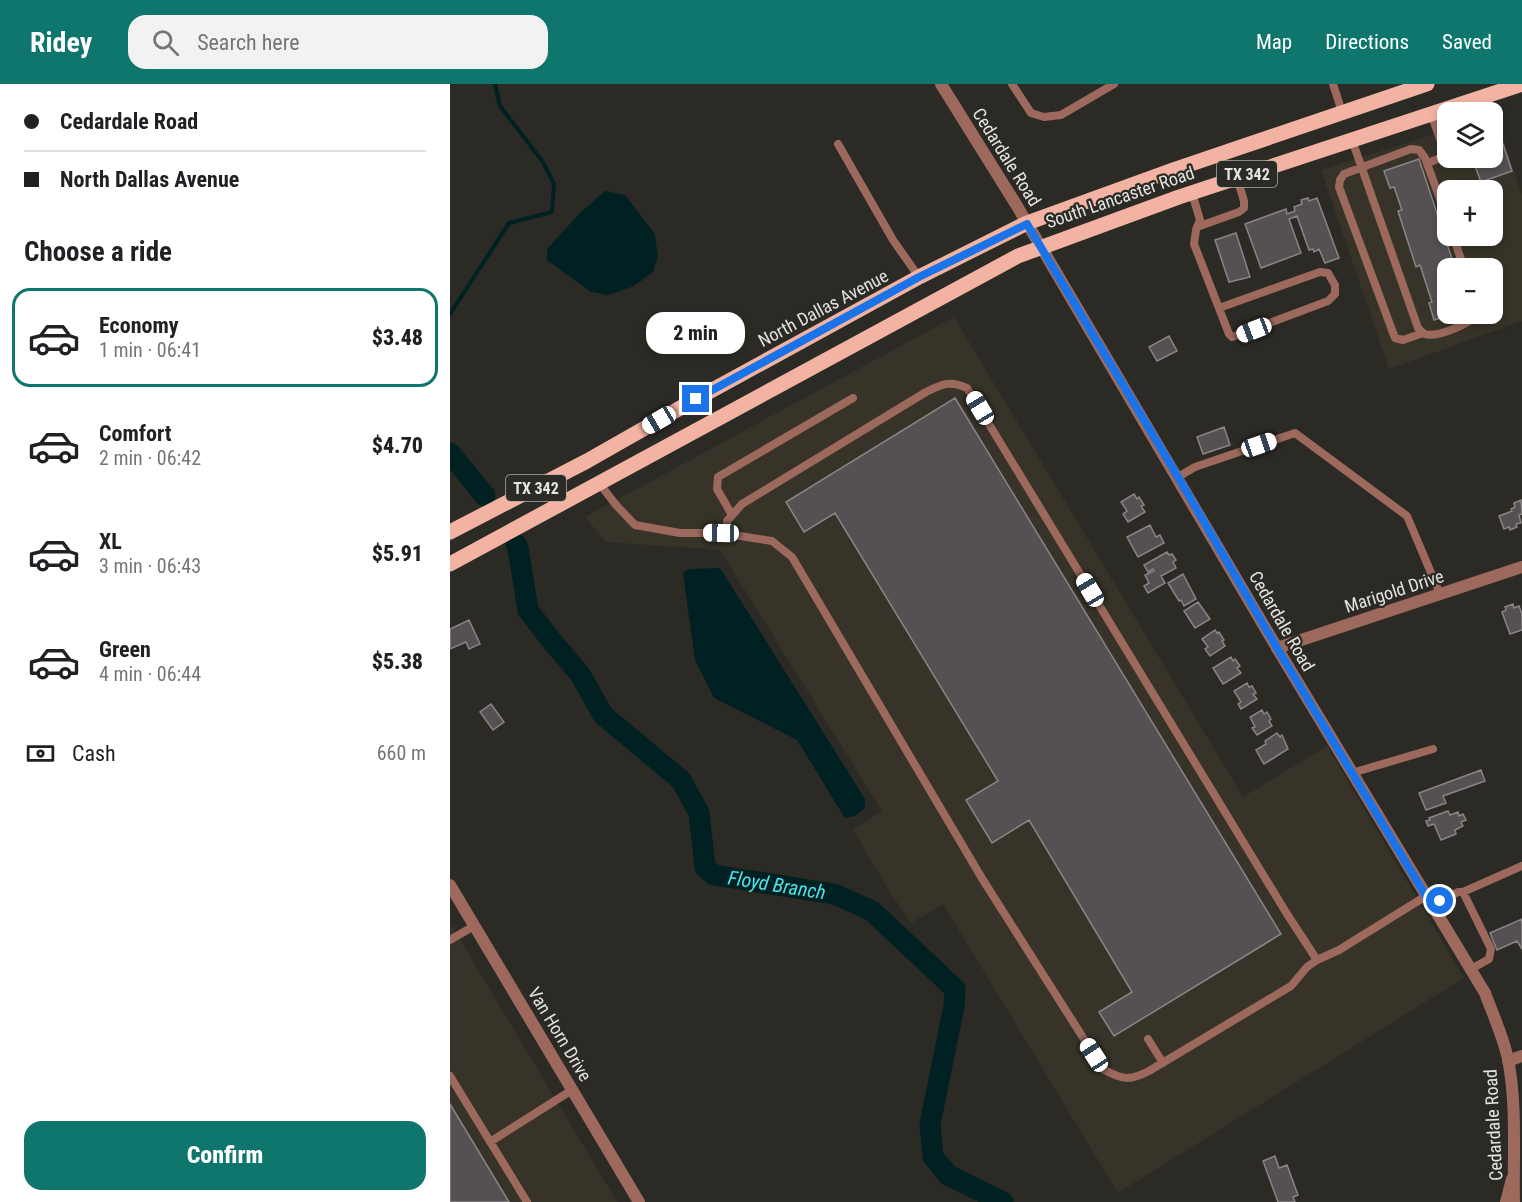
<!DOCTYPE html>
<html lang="en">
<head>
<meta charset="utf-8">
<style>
  :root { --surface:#fff; --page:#f2f2f2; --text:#202124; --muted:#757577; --line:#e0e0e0; --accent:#0f766e }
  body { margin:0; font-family:"Roboto Condensed",sans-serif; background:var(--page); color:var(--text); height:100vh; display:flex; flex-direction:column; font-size:22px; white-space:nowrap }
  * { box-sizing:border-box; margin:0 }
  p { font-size:20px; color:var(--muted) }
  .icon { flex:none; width:33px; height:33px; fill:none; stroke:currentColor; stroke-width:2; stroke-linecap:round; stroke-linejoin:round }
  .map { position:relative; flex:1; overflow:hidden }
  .details { display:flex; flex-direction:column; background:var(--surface); width:450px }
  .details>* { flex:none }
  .hud { display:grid; align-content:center; height:132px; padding:0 24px; background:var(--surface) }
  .controls { position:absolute; left:987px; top:18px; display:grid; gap:12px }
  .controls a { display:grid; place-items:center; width:66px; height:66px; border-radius:12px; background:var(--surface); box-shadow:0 3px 9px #0003; font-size:30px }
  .end { position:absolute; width:27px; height:27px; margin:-14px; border:8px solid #1a73e8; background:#fff; box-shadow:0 0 0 3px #fff }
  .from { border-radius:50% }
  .bubble { position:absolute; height:42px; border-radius:18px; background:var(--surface); box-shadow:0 3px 9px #0003; font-size:20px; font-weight:800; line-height:42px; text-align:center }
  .car { position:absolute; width:18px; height:36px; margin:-18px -9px; border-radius:8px; box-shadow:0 0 4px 2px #0007; background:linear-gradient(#fff 24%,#345 0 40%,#fff 0 76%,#345 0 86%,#fff 0) }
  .hud b { display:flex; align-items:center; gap:21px; height:57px; font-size:22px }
  .hud b+b { border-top:2px solid var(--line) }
  .hud i { width:15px; height:15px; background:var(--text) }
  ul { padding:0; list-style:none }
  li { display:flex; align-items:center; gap:18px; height:99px; margin:0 12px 9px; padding:0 12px; border:3px solid transparent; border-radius:18px }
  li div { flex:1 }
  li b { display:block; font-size:22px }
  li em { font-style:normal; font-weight:800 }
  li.on { border-color:var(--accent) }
  li>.icon { width:54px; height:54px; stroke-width:1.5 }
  h2 { padding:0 24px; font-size:27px; line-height:72px }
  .pay { display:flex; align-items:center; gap:15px; height:66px; padding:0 24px; font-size:22px }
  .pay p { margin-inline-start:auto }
  .cta { display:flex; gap:12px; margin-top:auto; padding:12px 24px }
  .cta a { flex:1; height:69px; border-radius:18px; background:var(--accent); color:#fff; font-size:24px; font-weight:800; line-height:69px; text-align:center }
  header { display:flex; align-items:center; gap:36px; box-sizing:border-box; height:84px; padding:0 30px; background:var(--accent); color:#fff }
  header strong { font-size:28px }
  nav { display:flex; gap:33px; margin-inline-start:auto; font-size:21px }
  .search { width:420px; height:54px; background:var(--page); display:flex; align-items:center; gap:15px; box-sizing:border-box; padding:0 21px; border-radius:18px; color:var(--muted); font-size:22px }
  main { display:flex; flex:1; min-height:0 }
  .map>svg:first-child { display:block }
</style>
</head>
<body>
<header>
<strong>Ridey</strong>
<div class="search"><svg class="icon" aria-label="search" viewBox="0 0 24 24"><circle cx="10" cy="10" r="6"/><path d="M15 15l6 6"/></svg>Search here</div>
<nav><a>Map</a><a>Directions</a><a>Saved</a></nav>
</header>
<main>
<section class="details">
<div class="hud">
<b><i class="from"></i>Cedardale Road</b>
<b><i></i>North Dallas Avenue</b>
</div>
<h2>Choose a ride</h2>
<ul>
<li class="on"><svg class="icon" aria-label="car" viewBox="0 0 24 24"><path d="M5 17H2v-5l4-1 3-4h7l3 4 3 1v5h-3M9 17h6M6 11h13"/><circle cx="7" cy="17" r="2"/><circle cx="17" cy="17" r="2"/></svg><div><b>Economy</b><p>1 min · 06:41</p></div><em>$3.48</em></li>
<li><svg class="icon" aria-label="car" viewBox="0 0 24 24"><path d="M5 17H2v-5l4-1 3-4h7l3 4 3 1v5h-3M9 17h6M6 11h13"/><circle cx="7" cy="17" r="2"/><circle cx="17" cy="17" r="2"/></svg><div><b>Comfort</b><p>2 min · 06:42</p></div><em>$4.70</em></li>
<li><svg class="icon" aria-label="car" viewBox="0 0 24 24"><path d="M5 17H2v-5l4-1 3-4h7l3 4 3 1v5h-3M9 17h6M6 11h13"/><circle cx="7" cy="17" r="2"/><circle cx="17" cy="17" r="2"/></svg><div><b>XL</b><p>3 min · 06:43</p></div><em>$5.91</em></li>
<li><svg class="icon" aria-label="car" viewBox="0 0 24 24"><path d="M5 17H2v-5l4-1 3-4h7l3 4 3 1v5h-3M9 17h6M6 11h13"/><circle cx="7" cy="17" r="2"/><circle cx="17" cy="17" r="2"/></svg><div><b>Green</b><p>4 min · 06:44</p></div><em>$5.38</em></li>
</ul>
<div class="pay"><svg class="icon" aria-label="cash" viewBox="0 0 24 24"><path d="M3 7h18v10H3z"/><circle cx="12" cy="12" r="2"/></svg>Cash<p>660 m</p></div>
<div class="cta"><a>Confirm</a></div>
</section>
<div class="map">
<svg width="1072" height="1118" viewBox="0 0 1072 1118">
  <rect width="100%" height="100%" fill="#2c2a25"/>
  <!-- built -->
  <path fill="#373328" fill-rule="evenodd" d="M1044,26L1072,111V237L939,285L871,86L997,46L998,74H1042V28H1039ZM998,106H1042V152H998ZM998,184H1042V230H998Z
    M504,233L793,713L877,662L1014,894L668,1109L493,820L461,839L438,805L403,746L432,727L270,466L156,458L135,433Z
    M0,839L167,1118H0Z"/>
  <!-- water -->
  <path fill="#002021" d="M155,107L175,111L205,150L208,173L203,188L184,202L158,211L141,208L97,176V165L129,130Z
    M270,484L415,715V724L405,732L395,734L347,656L264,614L245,576L233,489L240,485Z"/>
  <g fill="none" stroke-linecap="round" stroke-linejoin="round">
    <!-- stream -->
    <path stroke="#002021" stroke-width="4" d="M0,230L59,139L102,128L104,100L93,78L50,22L45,0"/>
    <!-- river -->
    <g stroke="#002021" stroke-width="21">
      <path d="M0,369L35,412"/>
      <path id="s1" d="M66,460L68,464L78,526L100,555L130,590L153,631L231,696L249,729L255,783L264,791L384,810L422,827L505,905L504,922L480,1040L483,1073L498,1091L553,1118"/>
    </g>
  </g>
  <!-- building -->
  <path fill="#565053" stroke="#8b8487" stroke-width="1.5" d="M1053,60L1062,87L1031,98L1022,74H1042V64Z
    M969,75L1005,184H998V230H1003L984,236L979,219L982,218L970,181L966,183L948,127L952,126L944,103L940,104L934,87Z
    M858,114L859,117L867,114L889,174L875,179L869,165L864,168L863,165L859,166L847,132L839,135L851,169L811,184L795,140L836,125L837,130L845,127L844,123L852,120L851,116Z
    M786,149L800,193L779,198L765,156Z
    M719,252L727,267L707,277L699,263Z
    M505,314L831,850L664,952L649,928L682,908L579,736L542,759L516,716L548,697L385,429L354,448L336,418Z
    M774,343L780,361L753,370L747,353Z
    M684,410L687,415L689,413L694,421L691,422L695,428L678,438L673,430L677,427L671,418Z
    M1071,416L1072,430L1069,431L1071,439L1066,440L1067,443L1060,446L1059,443L1054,445L1049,432L1062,427L1061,425L1065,423L1064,419Z
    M700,441L706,453L710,451L714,459L688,473L677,453Z
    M717,468L719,471L722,470L726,476L723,478L726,484L711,492L715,499L698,509L694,502L699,499L695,491L704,487L703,485L698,488L694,481Z
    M733,490L746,515L734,522L731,516L729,517L718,499Z
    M748,518L760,535L745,544L734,527Z
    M1063,520L1064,524L1069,522L1072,530V546L1060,550L1052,528L1056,526L1055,523Z
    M19,536L30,560L19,565L16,558L0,565V545Z
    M765,546L767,549L769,548L774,556L772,557L775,562L760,572L755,565L758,563L752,555Z
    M781,573L783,577L785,575L790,582L787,584L791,589L773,600L763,584Z
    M797,599L799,603L802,602L806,609L803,610L807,615L791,625L788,620L791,618L784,607Z
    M41,620L54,638L43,646L30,628Z
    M812,626L814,630L817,628L821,635L819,637L822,642L807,651L802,644L805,643L800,633Z
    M827,649L830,653L832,651L838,665L814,680L806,666L816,660L815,657Z
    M1031,686L1035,697L993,712L996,719L976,726L969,709Z
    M998,727L1000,731L1008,728L1009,732L1013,730L1016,736L1011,738L1013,742L1005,746L1006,750L991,756L984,740L978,742L976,737L980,736L979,734Z
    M1072,835V865L1067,857L1047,866L1040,849Z
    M0,1020L59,1118H0Z
    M825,1072L829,1084L837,1081L848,1111L843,1113L845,1118H828L813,1077Z"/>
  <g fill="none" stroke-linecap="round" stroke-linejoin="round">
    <!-- service -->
    <path stroke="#9c695c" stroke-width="8" d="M562,0L581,29L594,33L611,31L664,0
      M883,0L892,28
      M1025,16L1029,28
      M902,56L968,244C970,247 971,248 975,250C986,254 1021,240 1026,230
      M388,60L443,156L469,193
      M978,79L993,73L995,69L981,30
      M742,109L750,136L746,146L744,160L779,250L782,253L878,217L885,210V201L878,189L870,188L769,224
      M747,143L789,128L794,124V117L787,94
      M1003,152L1014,184
      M973,249L953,256L945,254L889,103L890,96L894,90L961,65L969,66L975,74L998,137
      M728,393L745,383L845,349L957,432L990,510
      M149,399L166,421L185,441L230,449H271L322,457L342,473L533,796L653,985C672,996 680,997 699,987L841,902L857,883L867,876L837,830L517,304C500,296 492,300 476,308L292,420L277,437L276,450
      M282,431L267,405L268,393L403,314
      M902,689L983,665
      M1013,808L1072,782
      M982,822L1008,808H1013L1041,865L1039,875L1021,885
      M0,856L24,842
      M867,876L889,866L976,812
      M698,955L713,979
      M0,992L77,1118
      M40,1058L122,1006"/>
    <!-- minor -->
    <path stroke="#9c695c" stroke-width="12" d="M827,564L1072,483
      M0,801L189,1118
      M1058,977L1072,972
      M1056,1118L1062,1095"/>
    <!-- tertiary -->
    <path stroke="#9c695c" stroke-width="12" d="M491,0L567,122L827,564L1035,909C1043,931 1053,952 1058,975C1067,1021 1063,1071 1064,1118"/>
    <!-- primary -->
    <path stroke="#f3b3a3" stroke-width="15" d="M0,448L137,377L246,315L469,193L577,139L723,86L977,0
      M0,480L568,172L729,113L1072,0"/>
  </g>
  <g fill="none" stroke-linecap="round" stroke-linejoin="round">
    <!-- route -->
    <path stroke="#1a73e8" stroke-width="8" d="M246,315L469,193L577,140L728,393L827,564L982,822L990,817"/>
  </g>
  <g text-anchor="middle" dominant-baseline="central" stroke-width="4.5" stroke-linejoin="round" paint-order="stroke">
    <!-- shield labels -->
    <g fill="#2c2a25" stroke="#adaca7" stroke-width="1.5">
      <rect x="767" y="77" width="60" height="26" rx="4.5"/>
      <rect x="56" y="391" width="60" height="26" rx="4.5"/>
    </g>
    <g font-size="16" font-weight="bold" fill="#e4e3df">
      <text x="797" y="90">TX 342</text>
      <text x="86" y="404">TX 342</text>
    </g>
    <!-- street labels -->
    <g font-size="18" fill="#e4e3df" stroke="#2c2a25">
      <text transform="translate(557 73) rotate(58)">Cedardale Road</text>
      <text transform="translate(670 113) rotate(-19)">South Lancaster Road</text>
      <text transform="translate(373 224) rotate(-28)">North Dallas Avenue</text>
      <text transform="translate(944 507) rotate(-18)">Marigold Drive</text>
      <text transform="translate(832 537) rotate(60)">Cedardale Road</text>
      <text transform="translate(110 950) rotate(59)">Van Horn Drive</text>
      <text transform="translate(1043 1041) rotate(-93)">Cedardale Road</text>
    </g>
    <!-- water labels -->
    <g font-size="20" font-style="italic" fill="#4be3e8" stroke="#2c2a25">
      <text stroke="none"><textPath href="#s1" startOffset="466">Floyd Branch</textPath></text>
    </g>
  </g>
</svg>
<div class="controls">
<a><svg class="icon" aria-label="layers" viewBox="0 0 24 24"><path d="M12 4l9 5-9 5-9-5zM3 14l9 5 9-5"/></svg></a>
<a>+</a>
<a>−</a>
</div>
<i class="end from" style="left:990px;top:817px"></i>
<i class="end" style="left:246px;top:315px"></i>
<div class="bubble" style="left:196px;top:228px;width:99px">2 min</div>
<i class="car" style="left:804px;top:246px;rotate:249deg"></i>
<i class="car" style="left:530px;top:324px;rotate:329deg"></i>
<i class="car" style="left:209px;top:336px;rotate:240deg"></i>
<i class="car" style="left:809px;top:361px;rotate:71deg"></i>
<i class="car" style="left:271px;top:449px;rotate:271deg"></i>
<i class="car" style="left:640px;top:506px;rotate:329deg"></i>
<i class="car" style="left:644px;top:971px;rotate:327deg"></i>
</div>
</main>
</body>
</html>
